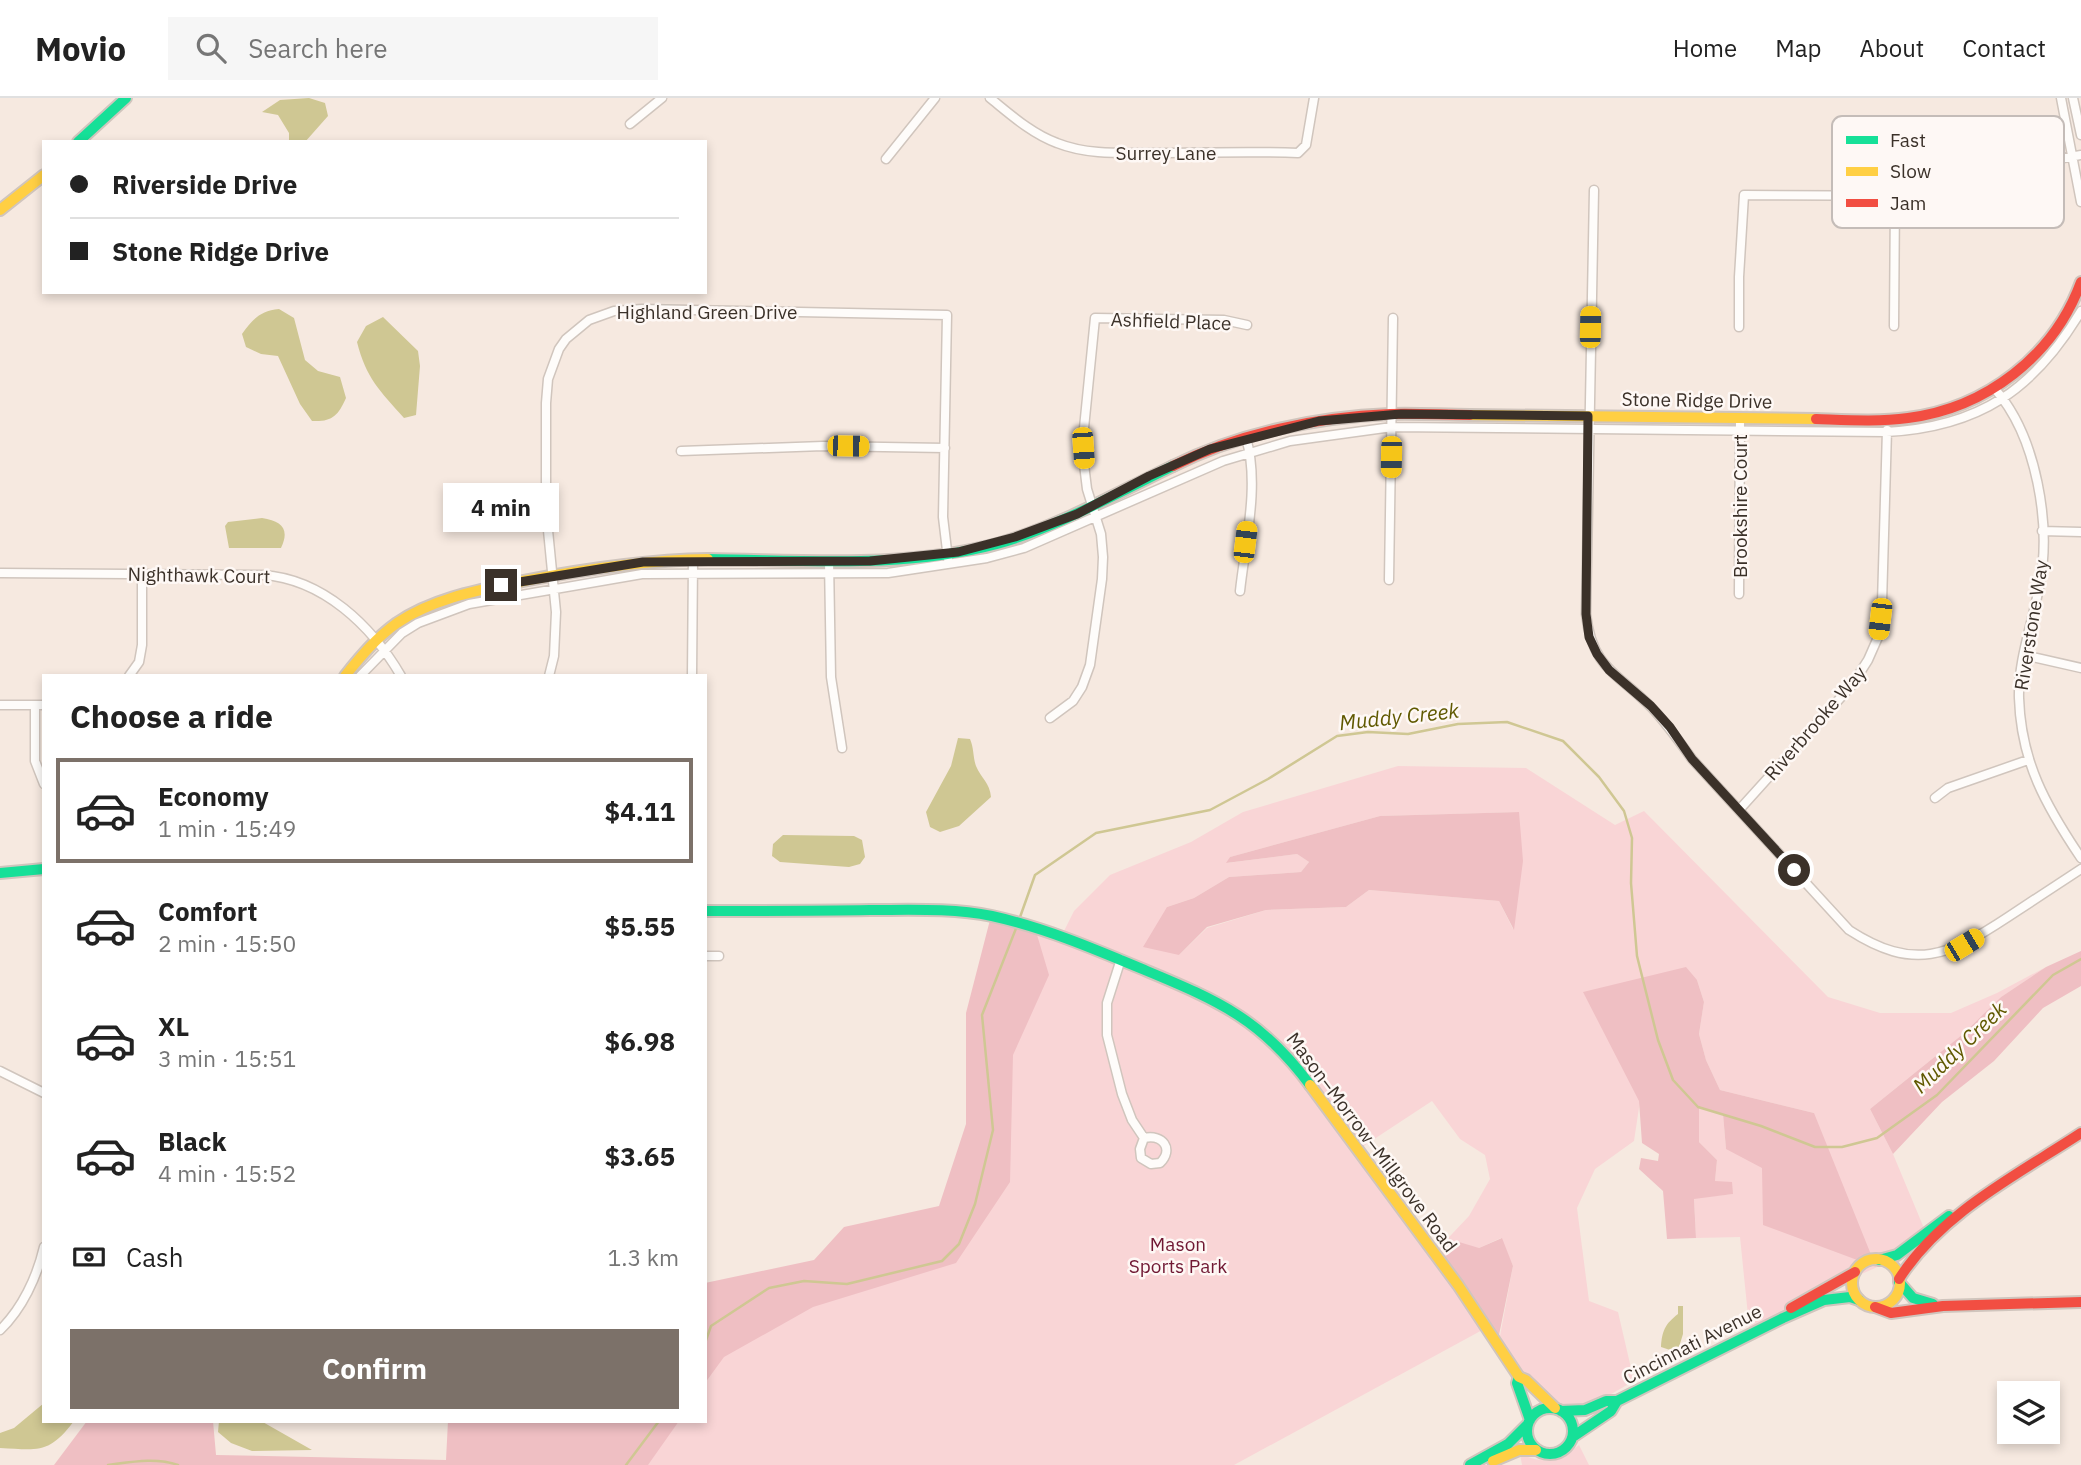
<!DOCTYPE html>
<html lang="en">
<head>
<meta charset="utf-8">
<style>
  :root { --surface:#fff; --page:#f6f6f6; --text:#222; --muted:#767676; --line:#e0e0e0; --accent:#7c7169 }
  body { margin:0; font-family:"IBM Plex Sans",sans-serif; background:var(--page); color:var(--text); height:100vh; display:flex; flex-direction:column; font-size:26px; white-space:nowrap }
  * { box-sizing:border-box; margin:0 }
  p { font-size:23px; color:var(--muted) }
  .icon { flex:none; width:38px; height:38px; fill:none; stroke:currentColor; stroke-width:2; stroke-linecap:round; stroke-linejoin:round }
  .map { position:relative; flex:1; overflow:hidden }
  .side { position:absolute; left:42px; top:576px; width:665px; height:749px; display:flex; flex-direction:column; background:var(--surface); border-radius:0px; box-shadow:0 4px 10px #0003 }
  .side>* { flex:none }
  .banner { position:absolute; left:42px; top:42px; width:665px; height:154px; border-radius:0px; box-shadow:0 4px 10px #0003; display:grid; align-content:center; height:154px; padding:0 28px; background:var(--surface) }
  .fabs { position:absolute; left:1997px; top:1283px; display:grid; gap:14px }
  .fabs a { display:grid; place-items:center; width:63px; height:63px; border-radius:0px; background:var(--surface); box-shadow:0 4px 10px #0003; font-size:35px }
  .end { position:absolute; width:32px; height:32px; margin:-16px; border:9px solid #3b3129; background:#fff; box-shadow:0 0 0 4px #fff }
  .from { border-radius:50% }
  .bubble { position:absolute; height:49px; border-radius:0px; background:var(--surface); box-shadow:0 4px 10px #0003; font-size:23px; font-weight:800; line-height:49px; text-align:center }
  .car { position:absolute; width:21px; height:42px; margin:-21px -10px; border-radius:9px; box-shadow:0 0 5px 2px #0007; background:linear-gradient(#f5c518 24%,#345 0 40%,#f5c518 0 76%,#345 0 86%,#f5c518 0) }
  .banner b { display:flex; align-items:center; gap:24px; height:66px; font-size:26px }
  .banner b+b { border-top:2px solid var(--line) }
  .banner i { width:18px; height:18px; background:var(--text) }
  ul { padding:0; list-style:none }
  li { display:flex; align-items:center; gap:21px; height:105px; margin:0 14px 10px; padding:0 14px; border:4px solid transparent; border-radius:0px }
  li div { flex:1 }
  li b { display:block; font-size:26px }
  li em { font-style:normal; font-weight:800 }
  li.selected { border-color:var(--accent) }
  li>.icon { width:63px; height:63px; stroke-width:1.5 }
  h2 { padding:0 28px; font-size:32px; line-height:84px }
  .pay { display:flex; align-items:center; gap:18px; height:77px; padding:0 28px; font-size:26px }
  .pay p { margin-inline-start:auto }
  .primary-button { display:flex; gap:14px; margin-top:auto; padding:14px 28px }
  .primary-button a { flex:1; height:80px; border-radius:0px; background:var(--accent); color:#fff; font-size:28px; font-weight:800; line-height:80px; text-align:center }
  header { display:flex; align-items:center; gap:42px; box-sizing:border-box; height:98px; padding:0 35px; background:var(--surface); border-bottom:2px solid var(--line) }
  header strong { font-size:33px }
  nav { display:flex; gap:38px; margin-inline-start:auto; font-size:24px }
  .search { width:490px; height:63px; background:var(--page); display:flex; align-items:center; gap:18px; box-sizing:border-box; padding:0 24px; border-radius:0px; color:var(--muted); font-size:26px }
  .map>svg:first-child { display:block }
</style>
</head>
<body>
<header>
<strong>Movio</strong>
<div class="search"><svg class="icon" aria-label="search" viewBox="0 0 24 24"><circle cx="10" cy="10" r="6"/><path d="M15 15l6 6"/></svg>Search here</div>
<nav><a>Home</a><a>Map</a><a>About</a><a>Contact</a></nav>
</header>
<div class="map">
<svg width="2081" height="1367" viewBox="0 0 2081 1367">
  <rect width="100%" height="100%" fill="#f6e9e0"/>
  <!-- green -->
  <path fill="#f9d5d6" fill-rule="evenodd" d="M1398,668L1526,670L1615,727L1644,713L1828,899L1880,915H1951L1997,895L2046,869L2001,899L1963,936L1870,1011L1893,1056L1926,1135L1882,1167L1841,1185L1750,1237L1740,1139L1696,1140L1694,1100L1733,1096L1715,1083L1717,1062L1699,1044L1698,1009L1723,1016L1726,1051L1814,1015L1720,992L1706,962L1699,936L1704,904L1697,882L1584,894L1640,1003L1634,1043L1595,1071L1577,1110L1589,1203L1618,1214L1634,1283C1617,1292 1595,1308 1575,1309C1539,1310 1514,1264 1500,1238L1513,1168L1501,1140L1479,1150L1486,1230L1234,1367H456L457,1323H705V1228L942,1163L1018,825L1061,839L1074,813L1110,777L1191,744L1243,714ZM1519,714L1513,831L1499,803L1369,792L1346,809L1266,812L1207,830L1179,857L1167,809L1194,800L1229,779L1301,774L1309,764L1297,756L1227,765L1230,759L1380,718ZM1432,1003L1460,1041L1485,1057L1490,1081L1469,1118L1435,1154L1359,1051Z
    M1579,1347L1589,1367H1522L1520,1356C1547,1367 1556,1364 1579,1347Z"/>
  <!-- forest -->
  <path fill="#efbfc3" d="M1519,714L1523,763L1514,832L1499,803L1369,792L1346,809L1266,812L1207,829L1179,857L1143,849L1167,809L1194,800L1229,779L1301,774L1309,764L1297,756L1226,765L1230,759L1380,718Z
    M991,818L1035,830L1049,877L1013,957L1010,1084L956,1165L813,1209L724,1259L705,1285V1185L814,1162L844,1129L939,1108L966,1026V915Z
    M2081,853V888L2043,910L1994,963L1942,1004L1893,1056L1870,1011L1963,936L2001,899L2046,869Z
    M1686,869L1697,882L1704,904L1699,936L1706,962L1720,992L1814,1015L1876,1169L1763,1127L1762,1070L1726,1051L1723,1016L1699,1009V1044L1717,1062L1715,1083L1732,1084L1733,1096L1694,1101L1696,1140L1667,1141L1663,1093L1639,1071L1641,1060L1658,1063L1659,1056L1642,1045L1639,1003L1583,894Z
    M1502,1140L1513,1168L1499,1237L1486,1230L1441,1163L1459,1144L1479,1150Z
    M87,1323H213L216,1357L446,1362L448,1323H679L648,1367H54Z"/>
  <!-- water -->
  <path fill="#cfc793" d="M309,0L325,5L328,18L305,44H289V35L278,17L262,14L280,2Z
    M279,211L294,220L305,262L318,273L340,279L346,300C338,318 332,324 312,323L300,306L278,258L261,256L246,249L242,236C253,221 260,213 279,211Z
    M383,219L418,253L420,268L416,317L404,320C380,293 366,280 357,244L366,228Z
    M262,420C282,423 290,431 281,450H229L225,428L228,424Z
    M958,640L970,641C974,650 973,660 976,668C981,680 990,685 991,699L959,728L940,734L930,729L926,714L951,668Z
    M783,737L854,738L862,742L865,759L860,766L849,769L780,764L772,758L773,746Z
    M1678,1208H1683V1236L1679,1249L1670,1252L1661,1249C1662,1233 1665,1226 1678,1216Z
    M44,1305V1323H74C49,1356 39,1352 0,1350V1335L14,1330Z
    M219,1323H261L312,1352L252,1353L231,1345L218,1334Z"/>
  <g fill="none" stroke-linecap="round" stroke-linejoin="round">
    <!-- stream -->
    <path stroke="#cfc793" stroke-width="2.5" d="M1019,822L1035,777L1096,735L1210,712L1268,681L1337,638L1368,634L1408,636L1458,626L1507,624L1563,643L1599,679L1624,713L1632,740L1631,785L1637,858L1658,942L1673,982L1698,1009L1761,1028L1815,1049H1842L1877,1040L1937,997L2053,877L2081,861
      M705,1245L711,1228L769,1190L804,1183L847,1186L942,1163L959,1146L975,1106L993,1032L982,917L1017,828
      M108,1367C131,1364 156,1359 178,1367
      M626,1367L659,1323"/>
    <!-- street casing -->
    <g stroke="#d0c5bd" stroke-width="11">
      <path id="street" d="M990,0C1011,17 1032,36 1057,45C1087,57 1121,55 1153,55C1201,55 1250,53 1298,55L1306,47L1314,0
        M2061,0L2081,104
        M2073,0L2081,37
        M630,26L662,0
        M886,61L935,0
        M1594,92L1586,516C1592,571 1618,575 1652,610C1667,626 1679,643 1692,661L1849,832C1914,874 1949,858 2008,819C2032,803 2057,787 2081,771
        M1894,228L1895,98
        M1739,229V179L1744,97L1957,98L2001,86L2041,64L2081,57
        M1994,290C2037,338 2052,428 2039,490C2032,526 2018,563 2019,600C2021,664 2046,708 2081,760
        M681,353L823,348L945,350
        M2042,433L2081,434
        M829,463L831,579L842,650
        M0,475L263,477C323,481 372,528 401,578
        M1389,482L1393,220
        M1240,493C1245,446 1260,386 1246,340
        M1739,496L1740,320
        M2024,557L2081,570
        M129,578L139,564L142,547V476
        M360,578L402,535L418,525L469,506L642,476L888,475L987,460L1024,450L1223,363L1290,343L1392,329L1886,334C1979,329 2034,292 2081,213
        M549,578L554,558L556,514L546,412V305L548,281L559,251L566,241L589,222L614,213L642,211L947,217L943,419L948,461
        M692,578L693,462
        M0,607H44
        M35,607V663L44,686
        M1050,620L1073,603L1082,589L1090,567L1102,481L1103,459L1101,436L1087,391L1082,350L1095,220L1224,222L1247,227
        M1935,700L1948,690L2028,662
        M1739,712L1852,587L1868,562L1879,537L1882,505L1887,332
        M705,858H719
        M1121,861L1107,905V937L1122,996L1132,1022L1144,1040L1140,1051L1141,1060L1151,1066L1160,1065C1174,1051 1163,1036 1144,1040
        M0,973L44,995
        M0,1232C22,1211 37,1179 44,1149"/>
    </g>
    <!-- fast casing -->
    <g stroke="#d0c5bd" stroke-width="14">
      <path id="fast" d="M78,44L126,0
        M708,461C804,462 903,471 997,446C1060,428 1115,396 1173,368
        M0,775L44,771
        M705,813C760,813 815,813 870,812C911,812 952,810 992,818C1046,830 1097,852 1147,873C1219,903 1262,922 1310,987
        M1879,1162L1897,1157L1949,1118
        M1899,1184L1913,1200L1933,1206
        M1519,1279L1517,1285L1530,1322
        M1527 1333a23 23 0 1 1 46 0a23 23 0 1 1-46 0Z
        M1561,1313L1585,1312L1606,1303H1617L1783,1220L1824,1202L1850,1199L1859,1202
        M1574,1338L1611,1313L1617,1303
        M1470,1367L1508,1346L1528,1326"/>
    </g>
    <!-- slow casing -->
    <g stroke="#d0c5bd" stroke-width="14">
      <path id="slow" d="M0,112L44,77
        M1470,317L1816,321
        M345,578C361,558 376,540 397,525C434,500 480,492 523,483C585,471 645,462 708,461
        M1310,987L1458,1187L1519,1279L1526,1282L1555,1310
        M1852 1185a24 24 0 1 1 48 0a24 24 0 1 1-48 0Z
        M1493,1363L1519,1352H1536"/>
    </g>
    <!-- jam casing -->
    <g stroke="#d0c5bd" stroke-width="14">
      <path id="jam" d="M1816,321C1847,322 1878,324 1908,320C1986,310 2054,258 2081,184
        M1173,368C1239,335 1317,319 1390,316C1417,315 1444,317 1470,317
        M1899,1181C1941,1115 2017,1077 2081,1035
        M1875,1209L1891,1215L1943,1208L2081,1204
        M1791,1210L1855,1174"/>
    </g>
    <!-- street -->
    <use href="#street" stroke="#fefcfa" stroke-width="8"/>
    <!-- fast -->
    <use href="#fast" stroke="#16e098" stroke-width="10"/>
    <!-- slow -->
    <use href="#slow" stroke="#ffcf43" stroke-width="10"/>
    <!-- jam -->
    <use href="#jam" stroke="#f24e42" stroke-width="10"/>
  </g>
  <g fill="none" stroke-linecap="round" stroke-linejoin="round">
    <!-- route -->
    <path stroke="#3b3129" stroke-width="9" d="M501,487L643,464L870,463L958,454L1015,439L1077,416L1149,378L1210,351L1319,323L1401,316L1588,318L1586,516L1589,539L1597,556L1609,572L1651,608L1670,629L1692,661L1794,772"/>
  </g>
  <g text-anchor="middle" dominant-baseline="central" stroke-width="5" stroke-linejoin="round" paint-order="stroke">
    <!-- street labels -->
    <g font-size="19" fill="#3b3129" stroke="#fef8f5">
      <text x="1166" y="55">Surrey Lane</text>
      <text x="707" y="214">Highland Green Drive</text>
      <text transform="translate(1171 223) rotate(2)">Ashfield Place</text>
      <text transform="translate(1697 302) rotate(1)">Stone Ridge Drive</text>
      <text transform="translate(1740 408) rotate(-90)">Brookshire Court</text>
      <text transform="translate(199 477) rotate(1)">Nighthawk Court</text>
      <text transform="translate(2031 527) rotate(-81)">Riverstone Way</text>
      <text transform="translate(1815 625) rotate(-49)">Riverbrooke Way</text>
      <text transform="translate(1372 1044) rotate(53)">Mason–Morrow–Millgrove Road</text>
      <text transform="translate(1692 1246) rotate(-27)">Cincinnati Avenue</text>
    </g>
    <!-- park labels -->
    <g font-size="19" fill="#701833" stroke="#fef8f5">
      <text x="1178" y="1146">Mason<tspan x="1178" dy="22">Sports Park</tspan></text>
    </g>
    <!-- water labels -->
    <g font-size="21" font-style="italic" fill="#605900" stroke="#fef8f5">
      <text transform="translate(1399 618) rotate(-6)">Muddy Creek</text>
      <text transform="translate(1959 949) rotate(-44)">Muddy Creek</text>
    </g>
  </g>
  <!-- legend -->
  <rect x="1832" y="18" width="232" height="112" rx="10" fill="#fef8f5" stroke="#c4bcb8" stroke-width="2"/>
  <rect x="1846" y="38" width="32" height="8" fill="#16e098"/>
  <rect x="1846" y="69" width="32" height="9" fill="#ffcf43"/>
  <rect x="1846" y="101" width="32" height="8" fill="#f24e42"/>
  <g font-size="19" fill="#3b3129">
    <text x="1890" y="49">Fast</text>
    <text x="1890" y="80">Slow</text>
    <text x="1890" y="112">Jam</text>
  </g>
</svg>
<div class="fabs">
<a><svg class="icon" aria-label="layers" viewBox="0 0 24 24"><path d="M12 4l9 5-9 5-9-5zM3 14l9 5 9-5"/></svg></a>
</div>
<i class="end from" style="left:1794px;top:772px"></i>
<i class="end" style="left:501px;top:487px"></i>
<div class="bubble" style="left:443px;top:385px;width:116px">4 min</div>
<i class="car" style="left:1590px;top:229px;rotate:1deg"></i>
<i class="car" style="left:848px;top:348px;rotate:91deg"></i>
<i class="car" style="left:1083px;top:350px;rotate:176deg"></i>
<i class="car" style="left:1391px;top:359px;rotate:181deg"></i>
<i class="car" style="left:1245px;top:444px;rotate:7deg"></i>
<i class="car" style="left:1880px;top:521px;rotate:187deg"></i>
<i class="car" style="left:1964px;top:847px;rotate:59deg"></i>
<div class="banner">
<b><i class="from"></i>Riverside Drive</b>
<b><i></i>Stone Ridge Drive</b>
</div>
<section class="side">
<h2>Choose a ride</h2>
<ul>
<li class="selected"><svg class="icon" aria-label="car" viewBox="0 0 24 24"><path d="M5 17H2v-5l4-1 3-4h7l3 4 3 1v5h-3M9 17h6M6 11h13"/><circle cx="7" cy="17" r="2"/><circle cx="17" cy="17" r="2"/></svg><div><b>Economy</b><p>1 min · 15:49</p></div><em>$4.11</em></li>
<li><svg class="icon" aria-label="car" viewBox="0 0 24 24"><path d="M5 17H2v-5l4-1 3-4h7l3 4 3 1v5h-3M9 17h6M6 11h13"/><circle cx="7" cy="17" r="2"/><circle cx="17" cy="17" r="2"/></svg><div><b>Comfort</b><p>2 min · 15:50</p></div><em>$5.55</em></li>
<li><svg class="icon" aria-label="car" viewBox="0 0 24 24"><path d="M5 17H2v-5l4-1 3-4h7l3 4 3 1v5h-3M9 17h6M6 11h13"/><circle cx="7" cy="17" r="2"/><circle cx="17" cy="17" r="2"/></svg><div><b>XL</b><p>3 min · 15:51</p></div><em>$6.98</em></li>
<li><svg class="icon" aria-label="car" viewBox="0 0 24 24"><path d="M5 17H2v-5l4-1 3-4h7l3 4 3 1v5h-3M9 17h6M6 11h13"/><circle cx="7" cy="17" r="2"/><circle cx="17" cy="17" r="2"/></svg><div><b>Black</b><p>4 min · 15:52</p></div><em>$3.65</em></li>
</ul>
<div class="pay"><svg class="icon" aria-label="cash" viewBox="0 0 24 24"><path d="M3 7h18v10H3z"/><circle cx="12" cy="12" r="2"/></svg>Cash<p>1.3 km</p></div>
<div class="primary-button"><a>Confirm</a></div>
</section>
</div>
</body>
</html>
